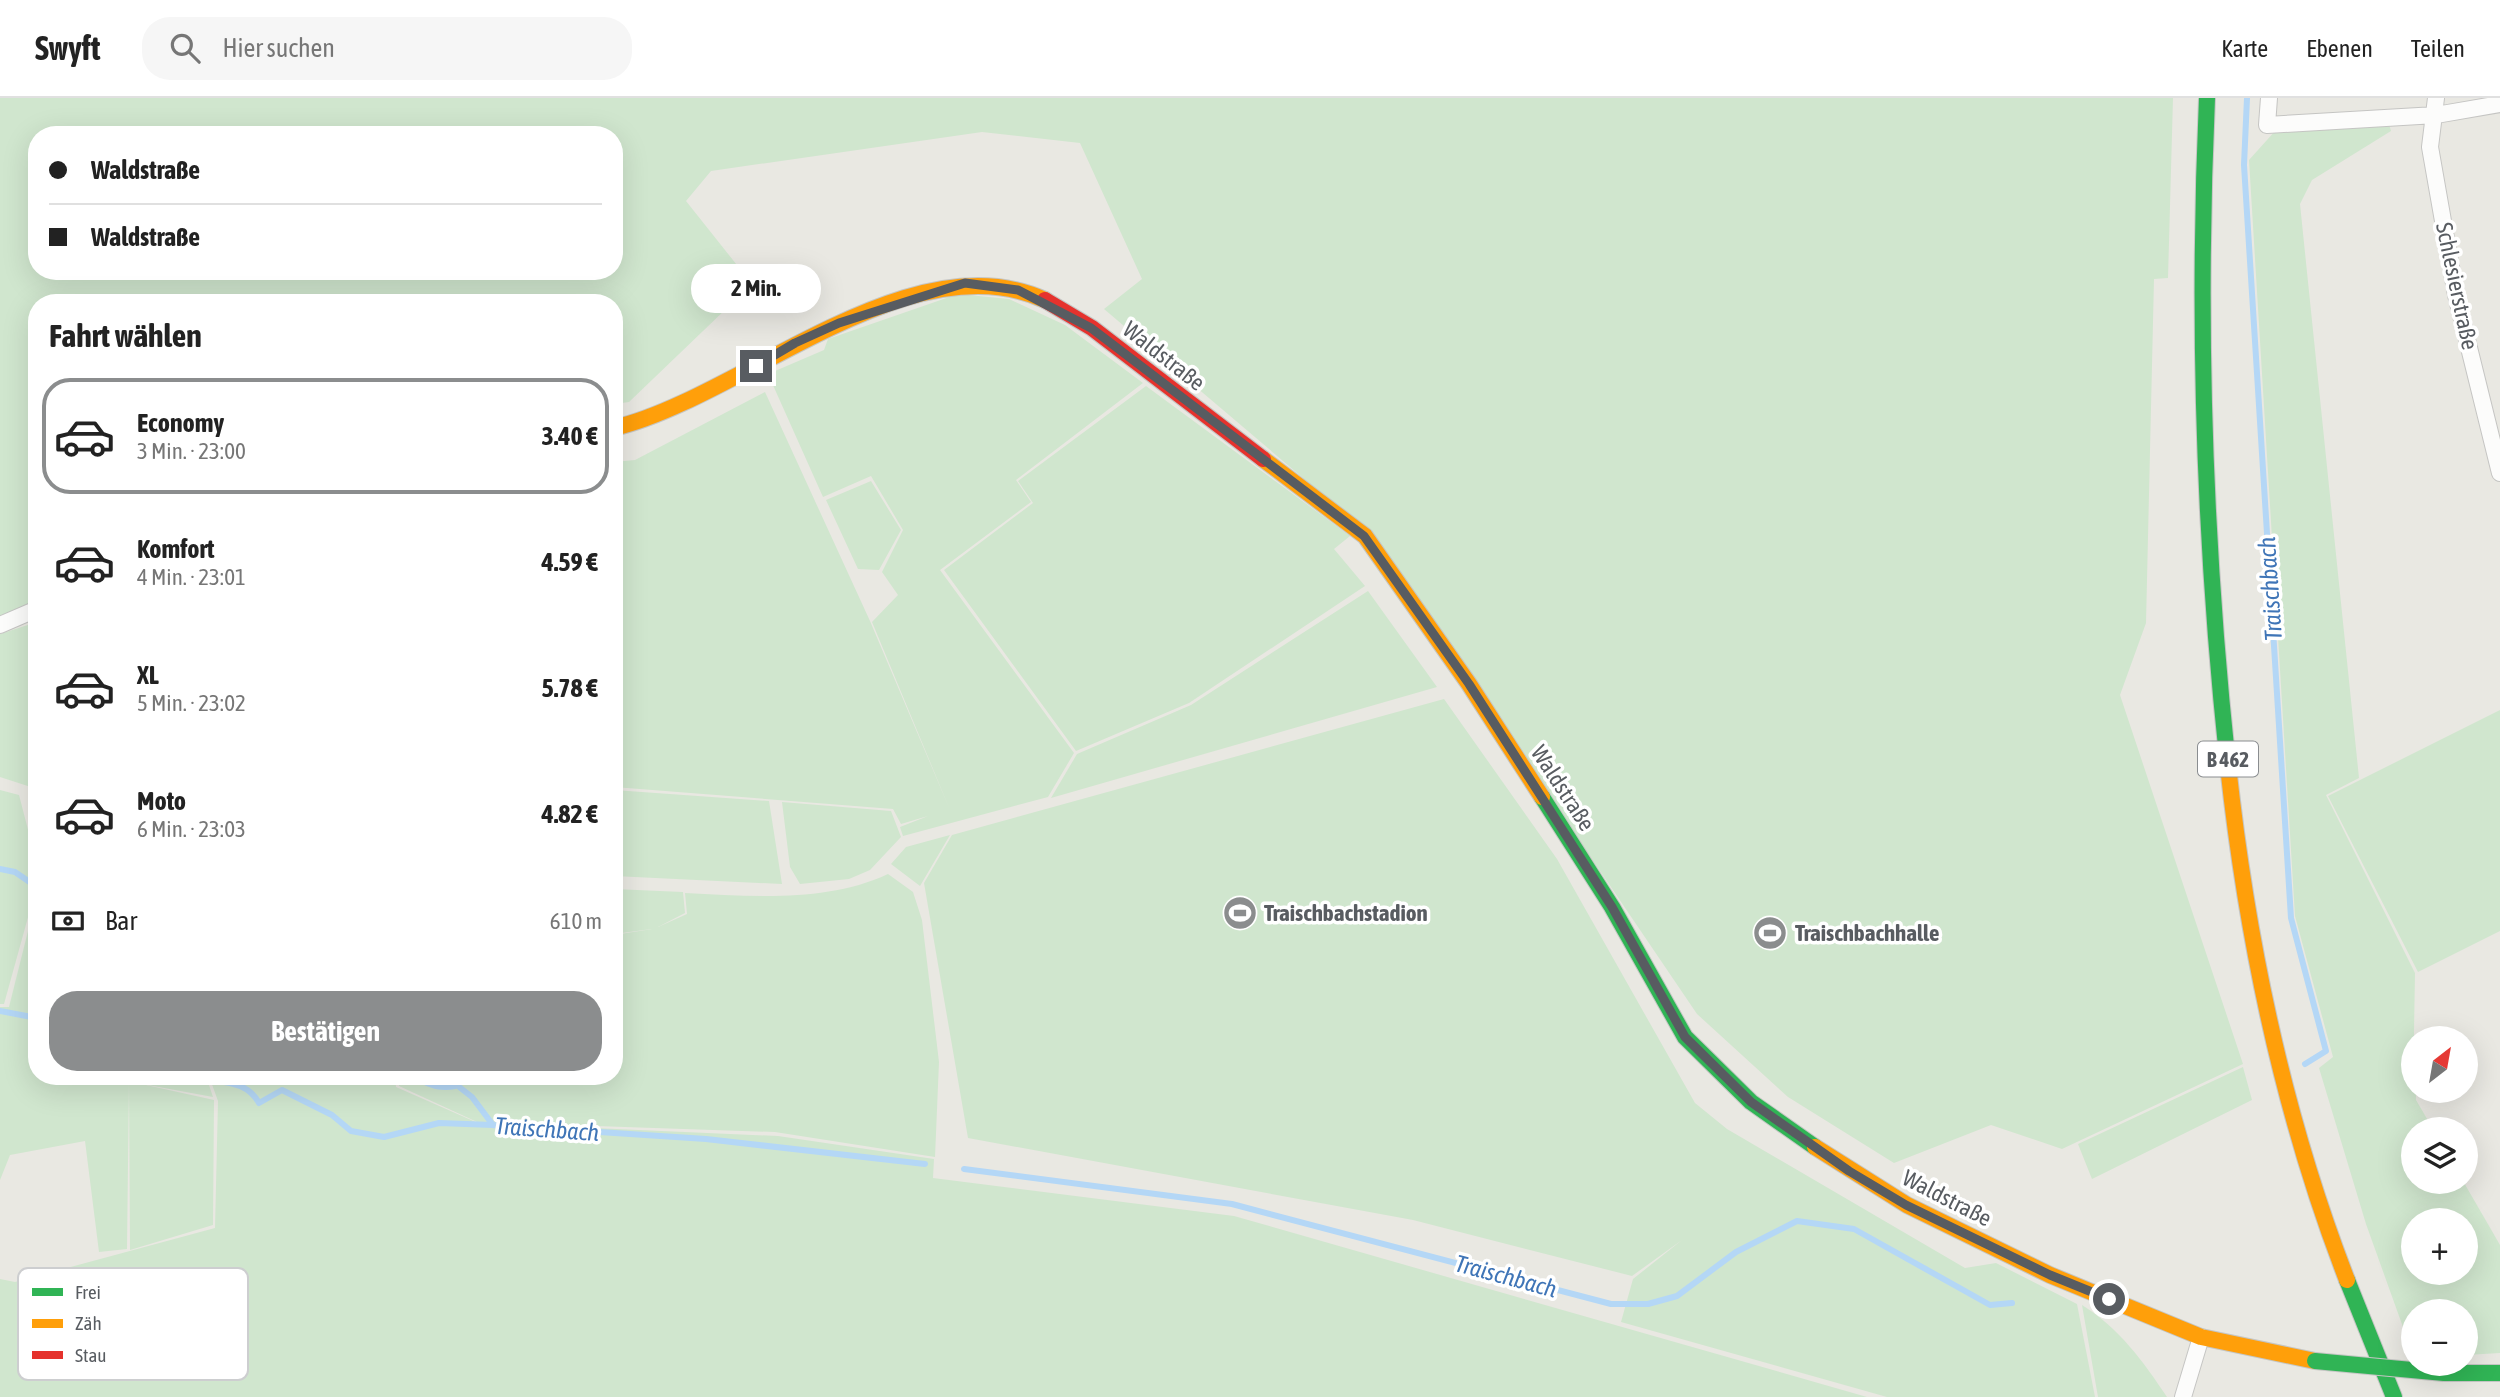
<!DOCTYPE html>
<html lang="de">
<head>
<meta charset="utf-8">
<style>
  :root { --surface:#fff; --page:#f6f6f6; --text:#222; --muted:#767676; --line:#e0e0e0; --accent:#8b8d8e }
  body { margin:0; font-family:"Asap Condensed",sans-serif; background:var(--page); color:var(--text); height:100vh; display:flex; flex-direction:column; font-size:26px; white-space:nowrap }
  * { box-sizing:border-box; margin:0 }
  p { font-size:23px; color:var(--muted) }
  .icon { flex:none; width:38px; height:38px; fill:none; stroke:currentColor; stroke-width:2; stroke-linecap:round; stroke-linejoin:round }
  .map { position:relative; flex:1; overflow:hidden }
  .details { position:absolute; left:28px; top:196px; width:595px; height:791px; display:flex; flex-direction:column; background:var(--surface); border-radius:28px; box-shadow:0 7px 28px #0002 }
  .details>* { flex:none }
  .banner { position:absolute; left:28px; top:28px; width:595px; height:154px; border-radius:28px; box-shadow:0 7px 28px #0002; display:grid; align-content:center; height:154px; padding:0 21px; background:var(--surface) }
  .needle { width:46px; rotate:31deg }
  .controls { position:absolute; left:2401px; top:928px; display:grid; gap:14px }
  .controls a { display:grid; place-items:center; width:77px; height:77px; border-radius:50%; background:var(--surface); box-shadow:0 7px 28px #0002; font-size:35px }
  .end { position:absolute; width:32px; height:32px; margin:-16px; border:9px solid #585c61; background:#fff; box-shadow:0 0 0 4px #fff }
  .from { border-radius:50% }
  .bubble { position:absolute; height:49px; border-radius:24px; background:var(--surface); box-shadow:0 7px 28px #0002; font-size:23px; font-weight:700; line-height:49px; text-align:center }
  .banner b { display:flex; align-items:center; gap:24px; height:66px; font-size:26px }
  .banner b+b { border-top:2px solid var(--line) }
  .banner i { width:18px; height:18px; background:var(--text) }
  ul { padding:0; list-style:none }
  li { display:flex; align-items:center; gap:21px; height:116px; margin:0 14px 10px; padding:0 7px; border:4px solid transparent; border-radius:28px }
  li div { flex:1 }
  li b { display:block; font-size:26px }
  li em { font-style:normal; font-weight:700 }
  li.current { border-color:var(--accent) }
  li>.icon { width:63px; height:63px; stroke-width:1.5 }
  h2 { padding:0 21px; font-size:32px; line-height:84px }
  .pay { display:flex; align-items:center; gap:18px; height:77px; padding:0 21px; font-size:26px }
  .pay p { margin-inline-start:auto }
  .cta { display:flex; gap:14px; margin-top:auto; padding:14px 21px }
  .cta a { flex:1; height:80px; border-radius:28px; background:var(--accent); color:#fff; font-size:28px; font-weight:700; line-height:80px; text-align:center }
  header { display:flex; align-items:center; gap:42px; box-sizing:border-box; height:98px; padding:0 35px; background:var(--surface); border-bottom:2px solid var(--line) }
  header strong { font-size:33px }
  nav { display:flex; gap:38px; margin-inline-start:auto; font-size:24px }
  .search { width:490px; height:63px; background:var(--page); display:flex; align-items:center; gap:18px; box-sizing:border-box; padding:0 24px; border-radius:28px; color:var(--muted); font-size:26px }
  .map>svg:first-child { display:block }
</style>
</head>
<body>
<header>
<strong>Swyft</strong>
<div class="search"><svg class="icon" aria-label="search" viewBox="0 0 24 24"><circle cx="10" cy="10" r="6"/><path d="M15 15l6 6"/></svg>Hier suchen</div>
<nav><a>Karte</a><a>Ebenen</a><a>Teilen</a></nav>
</header>
<div class="map">
<svg width="2500" height="1299" viewBox="0 0 2500 1299">
  <rect width="100%" height="100%" fill="#e9e8e2"/>
  <!-- green -->
  <path fill="#d0e6ce" fill-rule="evenodd" d="M0,0H2173L2168,180L2154,181L2146,525L2120,597L2243,966L2062,1051L1991,1027L1894,1065L1788,999L1697,916L1375,441L1104,211L1142,181L1080,45L982,34L711,73L686,103L752,186L629,304L614,306V205H37V505L0,518ZM37,37H614V173H37Z
    M2389,26L2391,33L2312,82L2300,106L2359,680L2326,697L2415,875L2413,992H2416V1002L2433,1031H2413V1083H2463L2500,1147V1255L2466,1257V1213H2413V1257L2366,1126L2319,970L2333,959L2295,818L2249,62L2276,32ZM2413,1122H2466V1174H2413Z
    M958,196L1009,201L1065,227L1143,285L1016,382L1031,404L940,472L1074,655L1048,699L903,738L900,729L928,718L901,726L893,711L614,689V364L635,362L765,294L870,523L950,712L872,524L898,497L882,474L903,432L871,378L823,399L768,276L824,252L828,241Z
    M1146,288L1350,438L1334,451L1365,488L1189,605L1076,653L944,472L1033,405L1018,383Z
    M871,383L901,432L879,472L858,471L826,402Z
    M1368,493L1437,589L1051,700L1077,656L1191,607Z
    M37,524V691L0,679V536Z
    M1444,601L1557,761L1695,1005L1727,1031L1965,1170L1996,1165L2077,1206L2095,1299H1887L1621,1224L1633,1181L1682,1142L1632,1178L1413,1122L968,1040L924,785L952,737Z
    M2500,612V833L2418,874L2328,698Z
    M0,692L19,697L33,751L37,753V815L30,812L4,906H0Z
    M614,692L769,703L782,786L614,778Z
    M782,704L891,713L901,739L870,772L849,781L800,786L790,769Z
    M950,737L920,788L891,766L906,749Z
    M888,776L913,794L922,822L939,964L935,1059L775,1034L477,1024L399,988L398,978H614V837L652,831L614,836V791L683,794L685,815L658,829L687,816L685,795C752,798 826,805 888,776Z
    M32,817L37,820V978H206L213,999L137,985L214,1002L213,1127L130,1152L129,983L127,1151L99,1154L85,1043L10,1057L0,1082V909H9Z
    M2243,969L2252,1002L2092,1081L2078,1046Z
    M209,978H395L396,989L478,1025L778,1038L934,1061L933,1080L1234,1118L1867,1299H0V1181L15,1184L215,1130L218,1003Z
    M2082,1207C2119,1230 2143,1263 2167,1299H2098Z"/>
  <!-- water -->
  <path fill="#b4d7f6" d="M424,978H445L458,988L456,991C442,993 432,992 419,984Z"/>
  <g fill="none" stroke-linecap="round" stroke-linejoin="round">
    <!-- stream -->
    <path stroke="#b4d7f6" stroke-width="6" d="M2247,0L2244,67L2291,820L2326,953L2305,966
      M0,771L15,774L37,789
      M0,913L37,920
      M195,978C219,986 245,980 259,1005L282,992L332,1017L351,1033L384,1039L439,1025L493,1027L706,1041L925,1066
      M458,988L472,999L493,1027
      M964,1071L1232,1106L1611,1206H1648L1677,1198L1736,1154L1797,1123L1854,1131L1990,1207L2012,1205"/>
    <!-- street casing -->
    <g stroke="#c5c5c3" stroke-width="18">
      <path id="street" d="M2269,0L2267,27L2436,17L2500,6
        M2436,0L2430,49L2456,197L2500,375
        M0,527L37,511
        M2183,1299L2201,1239"/>
    </g>
    <!-- fast casing -->
    <g stroke="#c5c6c4" stroke-width="18">
      <path id="fast" d="M2207,0C2197,223 2204,445 2228,668
        M1542,699L1612,809L1685,939L1751,1004L1815,1049
        M2347,1182L2394,1299
        M2444,1275H2500"/>
    </g>
    <!-- slow casing -->
    <g stroke="#c5c6c4" stroke-width="18">
      <path id="slow" d="M614,330C741,300 910,140 1045,202
        M1263,361L1365,438L1469,586L1542,699
        M2228,668C2247,843 2283,1017 2347,1182
        M1815,1049L1907,1107L2050,1177L2201,1239L2315,1263"/>
    </g>
    <!-- jam casing -->
    <g stroke="#c5c6c4" stroke-width="18">
      <path id="jam" d="M1045,202L1092,230L1263,361"/>
    </g>
    <!-- street -->
    <use href="#street" stroke="#fcfcfb" stroke-width="16"/>
    <!-- fast -->
    <use href="#fast" stroke="#30b455" stroke-width="16"/>
    <!-- slow -->
    <use href="#slow" stroke="#ff9f0a" stroke-width="16"/>
    <!-- jam -->
    <use href="#jam" stroke="#e5322d" stroke-width="16"/>
    <!-- fast-bridge casing -->
    <g stroke="#c5c6c4" stroke-width="18" stroke-linecap="butt">
      <path id="fast-bridge" d="M2315,1263L2444,1275"/>
    </g>
    <!-- fast-bridge -->
    <use href="#fast-bridge" stroke="#30b455" stroke-width="16"/>
  </g>
  <g fill="none" stroke-linecap="round" stroke-linejoin="round">
    <!-- route -->
    <path stroke="#585c61" stroke-width="9" d="M756,268L795,245L839,225L965,185L1018,192L1091,230L1364,438L1469,586L1612,809L1685,939L1751,1004L1849,1073L1906,1107L2050,1177L2109,1201"/>
  </g>
  <!-- icons -->
  <defs>
    <g id="stadium-disc" transform="scale(1.75)"><circle r="9.5" fill="#8b8d8e" stroke="#fff"/><path d="M0-5a6.5 5 0 1 0 0 10a6.5 5 0 1 0 0-10ZM-3.5-1.8h7v3.6h-7Z" fill="#fff"/></g>
  </defs>
  <g fill-rule="evenodd">
    <use href="#stadium-disc" x="1240" y="815"/>
    <use href="#stadium-disc" x="1770" y="835"/>
  </g>
  <g text-anchor="middle" dominant-baseline="central" stroke-width="7" stroke-linejoin="round" paint-order="stroke">
    <!-- shield labels -->
    <rect fill="#fff" stroke="#8a8d90" stroke-width="2" x="2198" y="643.5" width="60" height="35" rx="5"/>
    <g font-size="21" font-weight="bold" fill="#585c61">
      <text x="2228" y="661">B 462</text>
    </g>
    <!-- street labels -->
    <g font-size="23" fill="#585c61" stroke="#fff">
      <text transform="translate(2457 188) rotate(78)">Schlesierstraße</text>
      <text transform="translate(1164 258) rotate(38)">Waldstraße</text>
      <text transform="translate(1563 690) rotate(57)">Waldstraße</text>
      <text transform="translate(1947 1100) rotate(27)">Waldstraße</text>
    </g>
    <!-- poi labels -->
    <g font-size="23" font-weight="bold" fill="#585c61" stroke="#fff" text-anchor="start">
      <text x="1264" y="815">Traischbachstadion</text>
      <text x="1795" y="835">Traischbachhalle</text>
    </g>
    <!-- water labels -->
    <g font-size="24" font-style="italic" fill="#3f75b7" stroke="#fff">
      <text transform="translate(2270 491) rotate(-94)">Traischbach</text>
      <text transform="translate(547 1031) rotate(4)">Traischbach</text>
      <text transform="translate(1506 1178) rotate(15)">Traischbach</text>
    </g>
  </g>
  <!-- legend -->
  <rect x="18" y="1170" width="230" height="112" rx="10" fill="#fff" stroke="#cdced0" stroke-width="2"/>
  <rect x="32" y="1190" width="31" height="8" fill="#30b455"/>
  <rect x="32" y="1221" width="31" height="9" fill="#ff9f0a"/>
  <rect x="32" y="1253" width="31" height="8" fill="#e5322d"/>
  <g font-size="19" fill="#585c61">
    <text x="75" y="1201">Frei</text>
    <text x="75" y="1232">Zäh</text>
    <text x="75" y="1264">Stau</text>
  </g>
</svg>
<div class="controls">
<a><svg class="needle" viewBox="-14 -14 28 28"><path d="M0-13l5 13h-10z" fill="#e53935"/><path d="M0 13l5-13h-10z" fill="#767676"/></svg></a>
<a><svg class="icon" aria-label="layers" viewBox="0 0 24 24"><path d="M12 4l9 5-9 5-9-5zM3 14l9 5 9-5"/></svg></a>
<a>+</a>
<a>−</a>
</div>
<i class="end from" style="left:2109px;top:1201px"></i>
<i class="end" style="left:756px;top:268px"></i>
<div class="bubble" style="left:691px;top:166px;width:130px">2 Min.</div>
<div class="banner">
<b><i class="from"></i>Waldstraße</b>
<b><i></i>Waldstraße</b>
</div>
<section class="details">
<h2>Fahrt wählen</h2>
<ul>
<li class="current"><svg class="icon" aria-label="car" viewBox="0 0 24 24"><path d="M5 17H2v-5l4-1 3-4h7l3 4 3 1v5h-3M9 17h6M6 11h13"/><circle cx="7" cy="17" r="2"/><circle cx="17" cy="17" r="2"/></svg><div><b>Economy</b><p>3 Min. · 23:00</p></div><em>3.40 €</em></li>
<li><svg class="icon" aria-label="car" viewBox="0 0 24 24"><path d="M5 17H2v-5l4-1 3-4h7l3 4 3 1v5h-3M9 17h6M6 11h13"/><circle cx="7" cy="17" r="2"/><circle cx="17" cy="17" r="2"/></svg><div><b>Komfort</b><p>4 Min. · 23:01</p></div><em>4.59 €</em></li>
<li><svg class="icon" aria-label="car" viewBox="0 0 24 24"><path d="M5 17H2v-5l4-1 3-4h7l3 4 3 1v5h-3M9 17h6M6 11h13"/><circle cx="7" cy="17" r="2"/><circle cx="17" cy="17" r="2"/></svg><div><b>XL</b><p>5 Min. · 23:02</p></div><em>5.78 €</em></li>
<li><svg class="icon" aria-label="car" viewBox="0 0 24 24"><path d="M5 17H2v-5l4-1 3-4h7l3 4 3 1v5h-3M9 17h6M6 11h13"/><circle cx="7" cy="17" r="2"/><circle cx="17" cy="17" r="2"/></svg><div><b>Moto</b><p>6 Min. · 23:03</p></div><em>4.82 €</em></li>
</ul>
<div class="pay"><svg class="icon" aria-label="cash" viewBox="0 0 24 24"><path d="M3 7h18v10H3z"/><circle cx="12" cy="12" r="2"/></svg>Bar<p>610 m</p></div>
<div class="cta"><a>Bestätigen</a></div>
</section>
</div>
</body>
</html>
